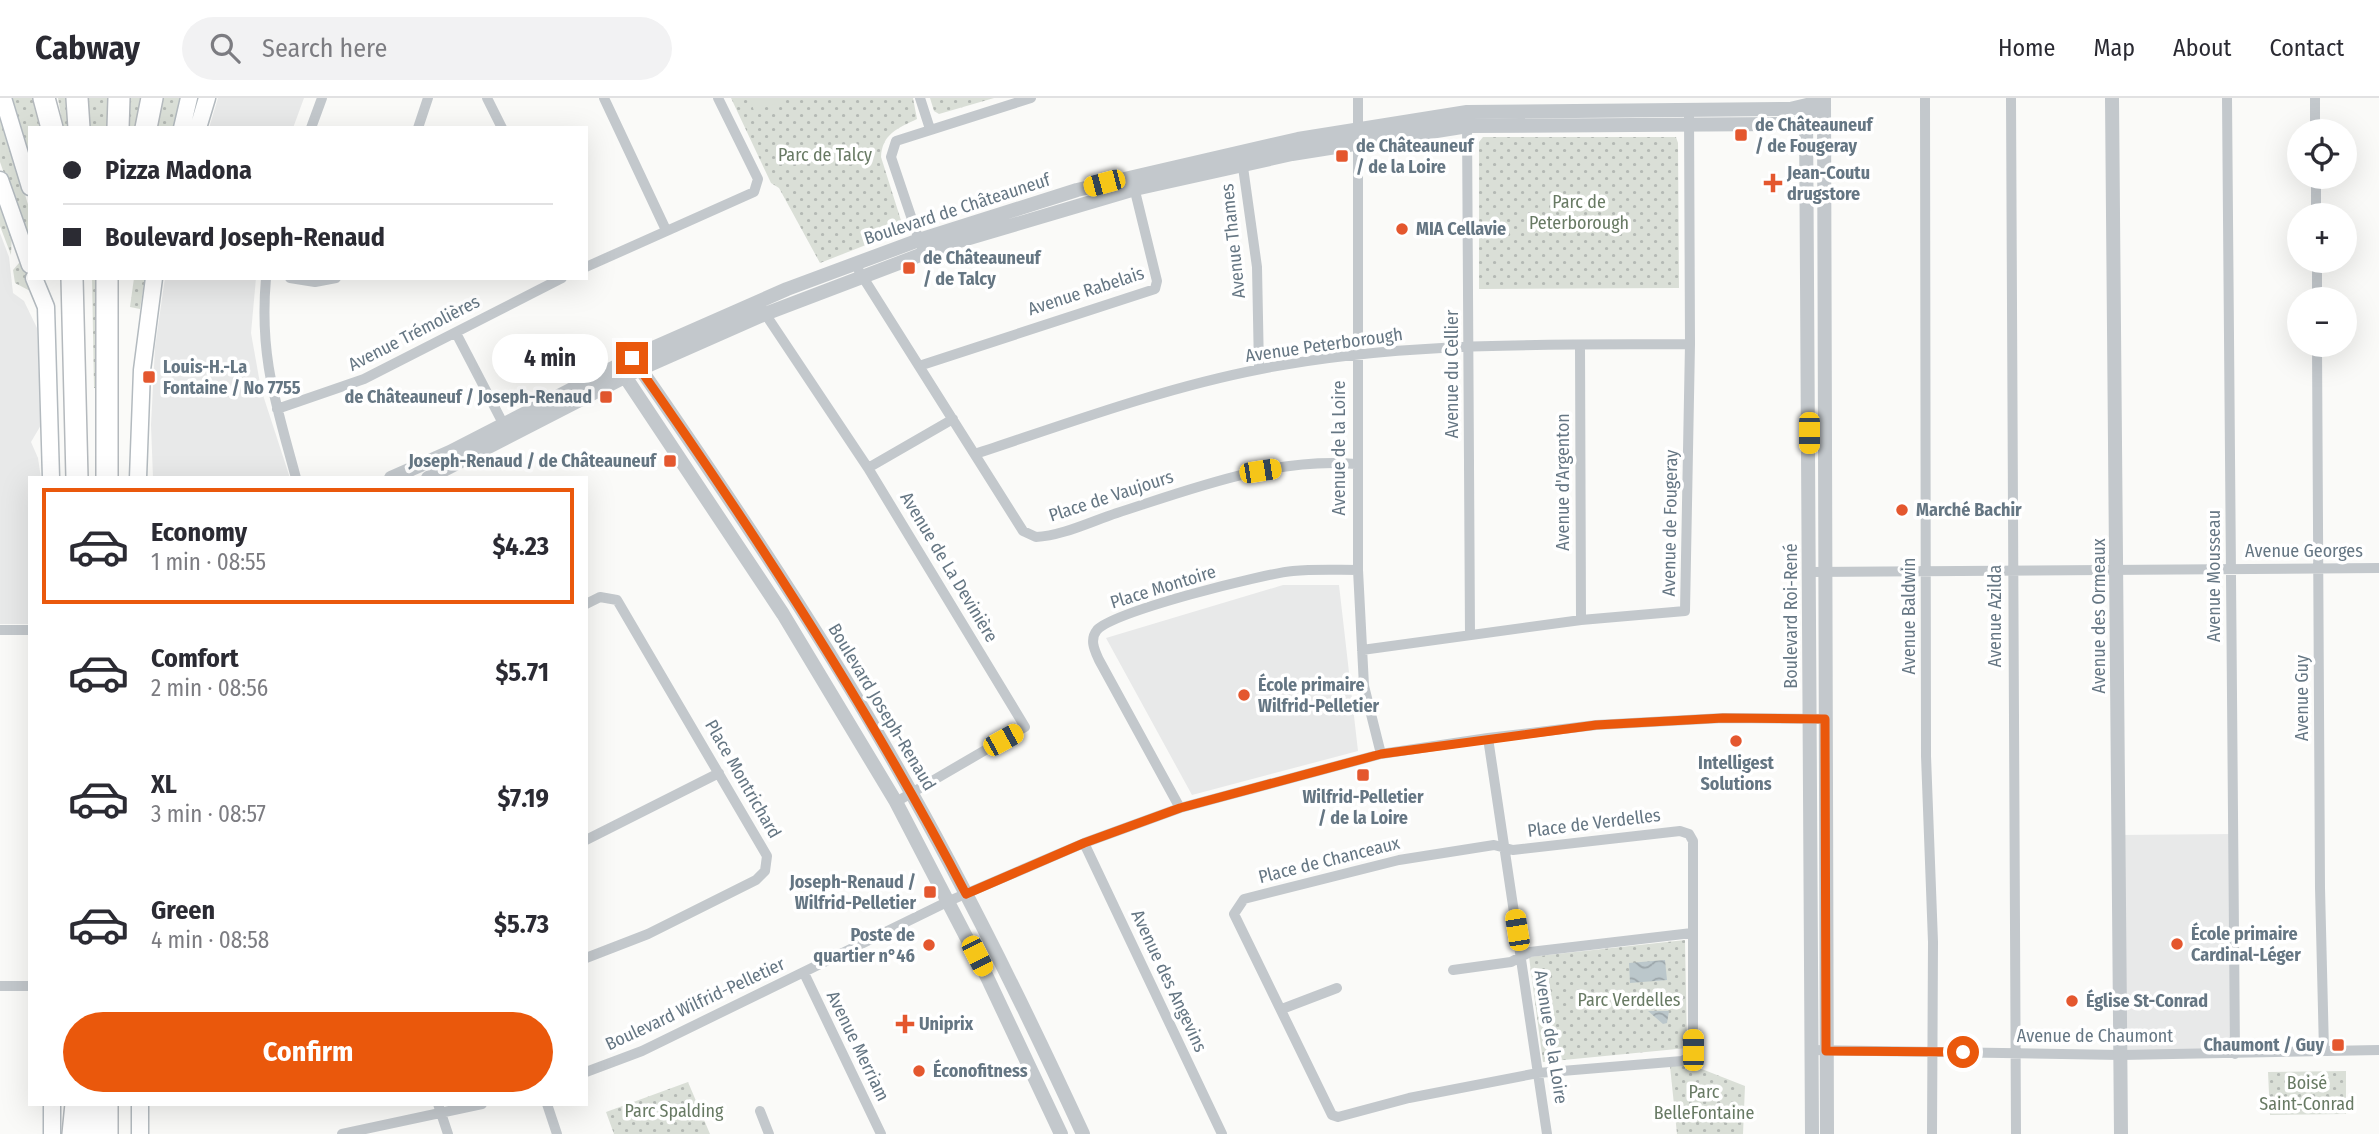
<!DOCTYPE html>
<html lang="en">
<head>
<meta charset="utf-8">
<style>
  :root { --surface:#fff; --page:#f2f2f3; --text:#2b2b33; --muted:#7c7c81; --line:#e1e1e2; --accent:#ea580c }
  body { margin:0; font-family:"Fira Sans Condensed",sans-serif; background:var(--page); color:var(--text); height:100vh; display:flex; flex-direction:column; font-size:26px; white-space:nowrap }
  * { box-sizing:border-box; margin:0 }
  p { font-size:23px; color:var(--muted) }
  .icon { flex:none; width:38px; height:38px; fill:none; stroke:currentColor; stroke-width:2; stroke-linecap:round; stroke-linejoin:round }
  .map { position:relative; flex:1; overflow:hidden }
  .side { position:absolute; left:28px; top:378px; width:560px; height:630px; display:flex; flex-direction:column; background:var(--surface); border-radius:0px; box-shadow:0 7px 28px #0002 }
  .side>* { flex:none }
  .hud { position:absolute; left:28px; top:28px; width:560px; height:154px; border-radius:0px; box-shadow:0 7px 28px #0002; display:grid; align-content:center; height:154px; padding:0 35px; background:var(--surface) }
  .tools { position:absolute; left:2287px; top:21px; display:grid; gap:14px }
  .tools a { display:grid; place-items:center; width:70px; height:70px; border-radius:50%; background:var(--surface); box-shadow:0 7px 28px #0002; font-size:35px }
  .end { position:absolute; width:32px; height:32px; margin:-16px; border:9px solid #ea580c; background:#fff; box-shadow:0 0 0 4px #fff }
  .from { border-radius:50% }
  .bubble { position:absolute; height:49px; border-radius:24px; background:var(--surface); box-shadow:0 7px 28px #0002; font-size:23px; font-weight:700; line-height:49px; text-align:center }
  .car { position:absolute; width:21px; height:42px; margin:-21px -10px; border-radius:9px; box-shadow:0 0 5px 2px #0007; background:linear-gradient(#f5c518 24%,#345 0 40%,#f5c518 0 76%,#345 0 86%,#f5c518 0) }
  .hud b { display:flex; align-items:center; gap:24px; height:66px; font-size:26px }
  .hud b+b { border-top:2px solid var(--line) }
  .hud i { width:18px; height:18px; background:var(--text) }
  ul { padding:12px 0 0; list-style:none }
  li { display:flex; align-items:center; gap:21px; height:116px; margin:0 14px 10px; padding:0 21px; border:4px solid transparent; border-radius:0px }
  li div { flex:1 }
  li b { display:block; font-size:26px }
  li em { font-style:normal; font-weight:700 }
  li.active { border-color:var(--accent) }
  li>.icon { width:63px; height:63px; stroke-width:1.5 }
  .action { display:flex; gap:14px; margin-top:auto; padding:14px 35px }
  .action a { flex:1; height:80px; border-radius:42px; background:var(--accent); color:#fff; font-size:28px; font-weight:700; line-height:80px; text-align:center }
  header { display:flex; align-items:center; gap:42px; box-sizing:border-box; height:98px; padding:0 35px; background:var(--surface); border-bottom:2px solid var(--line) }
  header strong { font-size:33px }
  nav { display:flex; gap:38px; margin-inline-start:auto; font-size:24px }
  .search { width:490px; height:63px; background:var(--page); display:flex; align-items:center; gap:18px; box-sizing:border-box; padding:0 24px; border-radius:38px; color:var(--muted); font-size:26px }
  .map>svg:first-child { display:block }
</style>
</head>
<body>
<header>
<strong>Cabway</strong>
<div class="search"><svg class="icon" aria-label="search" viewBox="0 0 24 24"><circle cx="10" cy="10" r="6"/><path d="M15 15l6 6"/></svg>Search here</div>
<nav><a>Home</a><a>Map</a><a>About</a><a>Contact</a></nav>
</header>
<div class="map">
<svg width="2379" height="1036" viewBox="0 0 2379 1036">
  <defs>
    <pattern id="grass-dots" width="8" height="8" patternUnits="userSpaceOnUse" patternTransform="scale(1.75)"><rect width="8" height="8" fill="#dadfd7"/><path d="M2 2h.1M6 6h.1" fill="none" stroke="#b4b9b4" stroke-width="1.8" stroke-linecap="round"/></pattern>
    <pattern id="water-waves" width="16" height="10" patternUnits="userSpaceOnUse" patternTransform="scale(1.75)"><rect width="16" height="10" fill="#bbc7cb"/><path d="M0 5q4-4 8 0t8 0" fill="none" stroke="#9ca6aa"/></pattern>
  </defs>
  <rect width="100%" height="100%" fill="#fafaf8"/>
  <!-- built -->
  <path fill="#e8e9e9" d="M218,0H304L293,30H209Z
    M0,135L9,159L13,195L24,203L37,230L41,327L31,344L38,360L41,380H30V526H0Z
    M165,180H256L251,235L261,291L290,380H153L151,327L155,249Z
    M1283,487H1339L1358,653L1192,697L1106,540Z
    M2233,736V956L2124,955L2120,737Z"/>
  <!-- grass -->
  <path fill="url(#grass-dots)" d="M9,0H36L43,30H30V68Z
    M58,0H70L72,30H63Z
    M84,0H113L110,30H86Z
    M127,0H140L136,30H125Z
    M163,0H184L177,30H157Z
    M731,0H913L917,21C898,30 882,36 881,59L904,132L820,165L779,90L771,85Z
    M930,0H994L939,16L934,13Z
    M0,15L30,113V149L0,64Z
    M1483,39H1676L1678,45L1679,190L1479,191V44Z
    M0,100L12,134L11,157L0,128Z
    M19,165L23,166L32,194L15,185L13,172Z
    M92,180H99L96,290H94Z
    M134,180H145L140,211L130,209Z
    M1685,842L1687,950L1543,964L1529,859Z
    M1689,966L1745,988L1743,1036H1677L1670,968Z
    M2346,973V1016L2270,1017L2268,974Z
    M688,984L710,1036H614L606,1014Z"/>
  <!-- garden -->
  <path fill="#dadfd7" d="M750,0H792L754,13Z"/>
  <!-- water -->
  <path fill="url(#water-waves)" d="M1665,862L1667,882L1630,885L1629,865Z
    M1648,913H1669L1667,925L1663,926Z"/>
  <g fill="none" stroke-linecap="round" stroke-linejoin="round">
    <!-- secondary casing -->
    <g stroke="#b3babf" stroke-width="19">
      <path id="secondary" d="M3,0L30,89
        M182,30L189,0
        M198,30L207,0
        M0,82L30,167
        M34,180L46,209L51,380
        M138,380L142,272L154,180
        M140,1006V1036
        M52,1036V1006"/>
    </g>
    <!-- motorway casing -->
    <g stroke="#b4b9bd" stroke-width="24">
      <path id="motorway" d="M44,0L52,30
        M77,0L79,30
        M118,30L119,0
        M146,30L152,0
        M72,180L77,380
        M107,380V180
        M91,1006V1036
        M73,1036L76,1006
        M107,1036V1006"/>
    </g>
    <!-- minor -->
    <path stroke="#c3c8cc" stroke-width="10" d="M487,0L502,30
      M604,0L666,132
      M920,0L930,31
      M1358,0V472L1364,588L1381,656
      M1925,0L1926,658L1933,844L1932,1036
      M2011,0L2016,1036
      M2227,0L2235,956
      M2315,0V33
      M1467,22L1470,537
      M311,30L322,0
      M418,30L428,0
      M1242,62L1257,169L1259,271
      M2316,79V117
      M921,148L891,59L896,43L1031,0
      M2317,163V201
      M586,169L754,94L758,81L718,0
      M859,173L1023,433L1036,439C1062,438 1092,423 1117,415C1194,390 1275,359 1356,366
      M266,180C259,259 276,305 296,380
      M290,180L315,184L336,180
      M762,211L868,370L1025,629L896,704
      M456,235L507,333
      M1580,247L1581,522
      M2317,247L2320,790L2324,953
      M919,268L1155,191L1157,183L1133,85
      M277,311L364,281L562,180
      M975,356C1069,325 1163,290 1261,271C1402,243 1547,247 1690,246
      M868,370L953,321
      M1810,474L2379,470
      M586,506L600,499L617,502L767,758L765,773L756,782L648,836L586,860
      M0,532H30
      M1362,552L1581,522L1685,513L1690,246L1689,12
      M1488,640L1547,1036
      M1180,710L1099,562C1095,553 1089,542 1097,532C1115,513 1262,476 1293,473C1314,471 1336,472 1358,472
      M1680,733L1689,736L1693,743V952L1690,959L1682,963L1538,975L1409,1000L1338,1019L1332,1017L1234,816L1244,801L1399,762L1494,747L1513,752Z
      M586,742L719,675
      M1084,745L1222,1036
      M1453,872L1511,864L1530,854L1692,835
      M804,875L881,1036
      M0,888H30
      M1282,911L1337,890
      M1811,952L2121,957L2379,952
      M586,974L642,953L949,803L1084,745L1180,710L1381,656L1488,640L1596,627L1723,620L1825,621
      M438,1006L448,1036
      M547,1006L557,1036
      M760,1013L769,1036
      M342,1036L482,1006"/>
    <!-- tertiary -->
    <path stroke="#c3c8cc" stroke-width="14" d="M1824,0L1827,1036
      M2112,0L2121,1036
      M1806,12L1812,1036
      M635,263C731,402 830,548 912,696C974,806 1030,921 1083,1036
      M620,271L783,516L896,704L987,879L1061,1036
      M391,380L450,354L644,254L787,191L919,142L1077,92L1298,41L1467,14L1790,11L1824,3
      M428,380L640,271L765,216L949,146L1135,91L1292,56L1468,28L1791,26L1799,24L1819,8"/>
    <!-- secondary -->
    <use href="#secondary" stroke="#fff" stroke-width="16"/>
    <!-- motorway -->
    <use href="#motorway" stroke="#fff" stroke-width="21"/>
  </g>
  <g fill="none" stroke-linecap="round" stroke-linejoin="round">
    <!-- route -->
    <path stroke="#ea580c" stroke-width="9" d="M632,260C753,431 869,610 966,796L1084,745L1180,710L1381,656L1596,627L1723,620L1825,621L1826,953L1963,954"/>
  </g>
  <!-- markers -->
  <g fill="#e4572e" stroke="#fff" stroke-width="2.5">
    <rect x="1734" y="30" width="14" height="14" rx="3.5"/>
    <rect x="1335" y="51" width="14" height="14" rx="3.5"/>
    <path d="M1769.5 74.5h7v7h7v7h-7v7h-7v-7h-7v-7h7z"/>
    <circle cx="1402" cy="131" r="7"/>
    <rect x="902" y="163" width="14" height="14" rx="3.5"/>
    <rect x="142" y="272" width="14" height="14" rx="3.5"/>
    <rect x="599" y="292" width="14" height="14" rx="3.5"/>
    <rect x="663" y="356" width="14" height="14" rx="3.5"/>
    <circle cx="1902" cy="412" r="7"/>
    <circle cx="1244" cy="597" r="7"/>
    <circle cx="1736" cy="643" r="7"/>
    <rect x="1356" y="670" width="14" height="14" rx="3.5"/>
    <rect x="923" y="787" width="14" height="14" rx="3.5"/>
    <circle cx="2177" cy="846" r="7"/>
    <circle cx="929" cy="847" r="7"/>
    <circle cx="2072" cy="903" r="7"/>
    <path d="M901.5 915.5h7v7h7v7h-7v7h-7v-7h-7v-7h7z"/>
    <rect x="2331" y="940" width="14" height="14" rx="3.5"/>
    <circle cx="919" cy="973" r="7"/>
  </g>
  <g text-anchor="middle" dominant-baseline="central" stroke-width="7" stroke-linejoin="round" paint-order="stroke">
    <!-- poi labels -->
    <g font-size="18" font-weight="bold" fill="#657683" stroke="#fff" text-anchor="start">
      <text x="1755" y="27">de Châteauneuf<tspan x="1755" dy="21">/ de Fougeray</tspan></text>
      <text x="1356" y="48">de Châteauneuf<tspan x="1356" dy="21">/ de la Loire</tspan></text>
      <text x="1787" y="75">Jean-Coutu<tspan x="1787" dy="21">drugstore</tspan></text>
      <text x="1416" y="131">MIA Cellavie</text>
      <text x="923" y="160">de Châteauneuf<tspan x="923" dy="21">/ de Talcy</tspan></text>
      <text x="163" y="269">Louis-H.-La<tspan x="163" dy="21">Fontaine / No 7755</tspan></text>
      <text x="592" y="299" text-anchor="end">de Châteauneuf / Joseph-Renaud</text>
      <text x="656" y="363" text-anchor="end">Joseph-Renaud / de Châteauneuf</text>
      <text x="1916" y="412">Marché Bachir</text>
      <text x="1258" y="587">École primaire<tspan x="1258" dy="21">Wilfrid-Pelletier</tspan></text>
      <text x="1736" y="665" text-anchor="middle">Intelligest<tspan x="1736" dy="21">Solutions</tspan></text>
      <text x="1363" y="699" text-anchor="middle">Wilfrid-Pelletier<tspan x="1363" dy="21">/ de la Loire</tspan></text>
      <text x="916" y="784" text-anchor="end">Joseph-Renaud /<tspan x="916" dy="21">Wilfrid-Pelletier</tspan></text>
      <text x="2191" y="836">École primaire<tspan x="2191" dy="21">Cardinal-Léger</tspan></text>
      <text x="915" y="837" text-anchor="end">Poste de<tspan x="915" dy="21">quartier n°46</tspan></text>
      <text x="2086" y="903">Église St-Conrad</text>
      <text x="919" y="926">Uniprix</text>
      <text x="2324" y="947" text-anchor="end">Chaumont / Guy</text>
      <text x="933" y="973">Éconofitness</text>
    </g>
    <!-- park labels -->
    <g font-size="18" fill="#687a64" stroke="#fff">
      <text x="825" y="57">Parc de Talcy</text>
      <text x="1579" y="104">Parc de<tspan x="1579" dy="21">Peterborough</tspan></text>
      <text x="1629" y="902">Parc Verdelles</text>
      <text x="2307" y="985">Boisé<tspan x="2307" dy="21">Saint-Conrad</tspan></text>
      <text x="1704" y="994">Parc<tspan x="1704" dy="21">BelleFontaine</tspan></text>
      <text x="674" y="1013">Parc Spalding</text>
    </g>
    <!-- street labels -->
    <g font-size="18" fill="#657683" stroke="#fff">
      <text transform="translate(957 111) rotate(-18)">Boulevard de Châteauneuf</text>
      <text transform="translate(1233 143) rotate(-96)">Avenue Thames</text>
      <text transform="translate(1086 193) rotate(-18)">Avenue Rabelais</text>
      <text transform="translate(414 235) rotate(-27)">Avenue Trémolières</text>
      <text transform="translate(1324 247) rotate(-8)">Avenue Peterborough</text>
      <text transform="translate(1452 276) rotate(-90)">Avenue du Cellier</text>
      <text transform="translate(1339 350) rotate(-90)">Avenue de la Loire</text>
      <text transform="translate(1563 384) rotate(-90)">Avenue d'Argenton</text>
      <text transform="translate(1111 398) rotate(-18)">Place de Vaujours</text>
      <text transform="translate(1670 425) rotate(-89)">Avenue de Fougeray</text>
      <text x="2304" y="453">Avenue Georges</text>
      <text transform="translate(949 469) rotate(59)">Avenue de La Devinière</text>
      <text transform="translate(2214 478) rotate(-90)">Avenue Mousseau</text>
      <text transform="translate(1163 489) rotate(-17)">Place Montoire</text>
      <text transform="translate(1791 518) rotate(-90)">Boulevard Roi-René</text>
      <text transform="translate(1909 518) rotate(-90)">Avenue Baldwin</text>
      <text transform="translate(1995 518) rotate(-90)">Avenue Azilda</text>
      <text transform="translate(2099 518) rotate(-90)">Avenue des Ormeaux</text>
      <text transform="translate(2302 600) rotate(-90)">Avenue Guy</text>
      <text transform="translate(882 609) rotate(59)">Boulevard Joseph-Renaud</text>
      <text transform="translate(743 681) rotate(60)">Place Montrichard</text>
      <text transform="translate(1594 725) rotate(-7)">Place de Verdelles</text>
      <text transform="translate(1329 762) rotate(-14)">Place de Chanceaux</text>
      <text transform="translate(1169 883) rotate(65)">Avenue des Angevins</text>
      <text transform="translate(695 906) rotate(-25)">Boulevard Wilfrid-Pelletier</text>
      <text x="2095" y="938">Avenue de Chaumont</text>
      <text transform="translate(1551 939) rotate(81)">Avenue de la Loire</text>
      <text transform="translate(858 948) rotate(64)">Avenue Merriam</text>
    </g>
  </g>
</svg>
<div class="tools">
<a><svg class="icon" aria-label="locate" viewBox="0 0 24 24"><circle cx="12" cy="12" r="6"/><path d="M12 2v4M12 18v4M2 12h4M18 12h4"/></svg></a>
<a>+</a>
<a>−</a>
</div>
<i class="end from" style="left:1963px;top:954px"></i>
<i class="end" style="left:632px;top:260px"></i>
<div class="bubble" style="left:492px;top:236px;width:116px">4 min</div>
<i class="car" style="left:1104px;top:85px;rotate:255deg"></i>
<i class="car" style="left:1809px;top:335px;rotate:180deg"></i>
<i class="car" style="left:1260px;top:373px;rotate:81deg"></i>
<i class="car" style="left:1003px;top:642px;rotate:61deg"></i>
<i class="car" style="left:1517px;top:832px;rotate:351deg"></i>
<i class="car" style="left:977px;top:858px;rotate:153deg"></i>
<i class="car" style="left:1693px;top:952px;rotate:0deg"></i>
<div class="hud">
<b><i class="from"></i>Pizza Madona</b>
<b><i></i>Boulevard Joseph-Renaud</b>
</div>
<section class="side">
<ul>
<li class="active"><svg class="icon" aria-label="car" viewBox="0 0 24 24"><path d="M5 17H2v-5l4-1 3-4h7l3 4 3 1v5h-3M9 17h6M6 11h13"/><circle cx="7" cy="17" r="2"/><circle cx="17" cy="17" r="2"/></svg><div><b>Economy</b><p>1 min · 08:55</p></div><em>$4.23</em></li>
<li><svg class="icon" aria-label="car" viewBox="0 0 24 24"><path d="M5 17H2v-5l4-1 3-4h7l3 4 3 1v5h-3M9 17h6M6 11h13"/><circle cx="7" cy="17" r="2"/><circle cx="17" cy="17" r="2"/></svg><div><b>Comfort</b><p>2 min · 08:56</p></div><em>$5.71</em></li>
<li><svg class="icon" aria-label="car" viewBox="0 0 24 24"><path d="M5 17H2v-5l4-1 3-4h7l3 4 3 1v5h-3M9 17h6M6 11h13"/><circle cx="7" cy="17" r="2"/><circle cx="17" cy="17" r="2"/></svg><div><b>XL</b><p>3 min · 08:57</p></div><em>$7.19</em></li>
<li><svg class="icon" aria-label="car" viewBox="0 0 24 24"><path d="M5 17H2v-5l4-1 3-4h7l3 4 3 1v5h-3M9 17h6M6 11h13"/><circle cx="7" cy="17" r="2"/><circle cx="17" cy="17" r="2"/></svg><div><b>Green</b><p>4 min · 08:58</p></div><em>$5.73</em></li>
</ul>
<div class="action"><a>Confirm</a></div>
</section>
</div>
</body>
</html>
